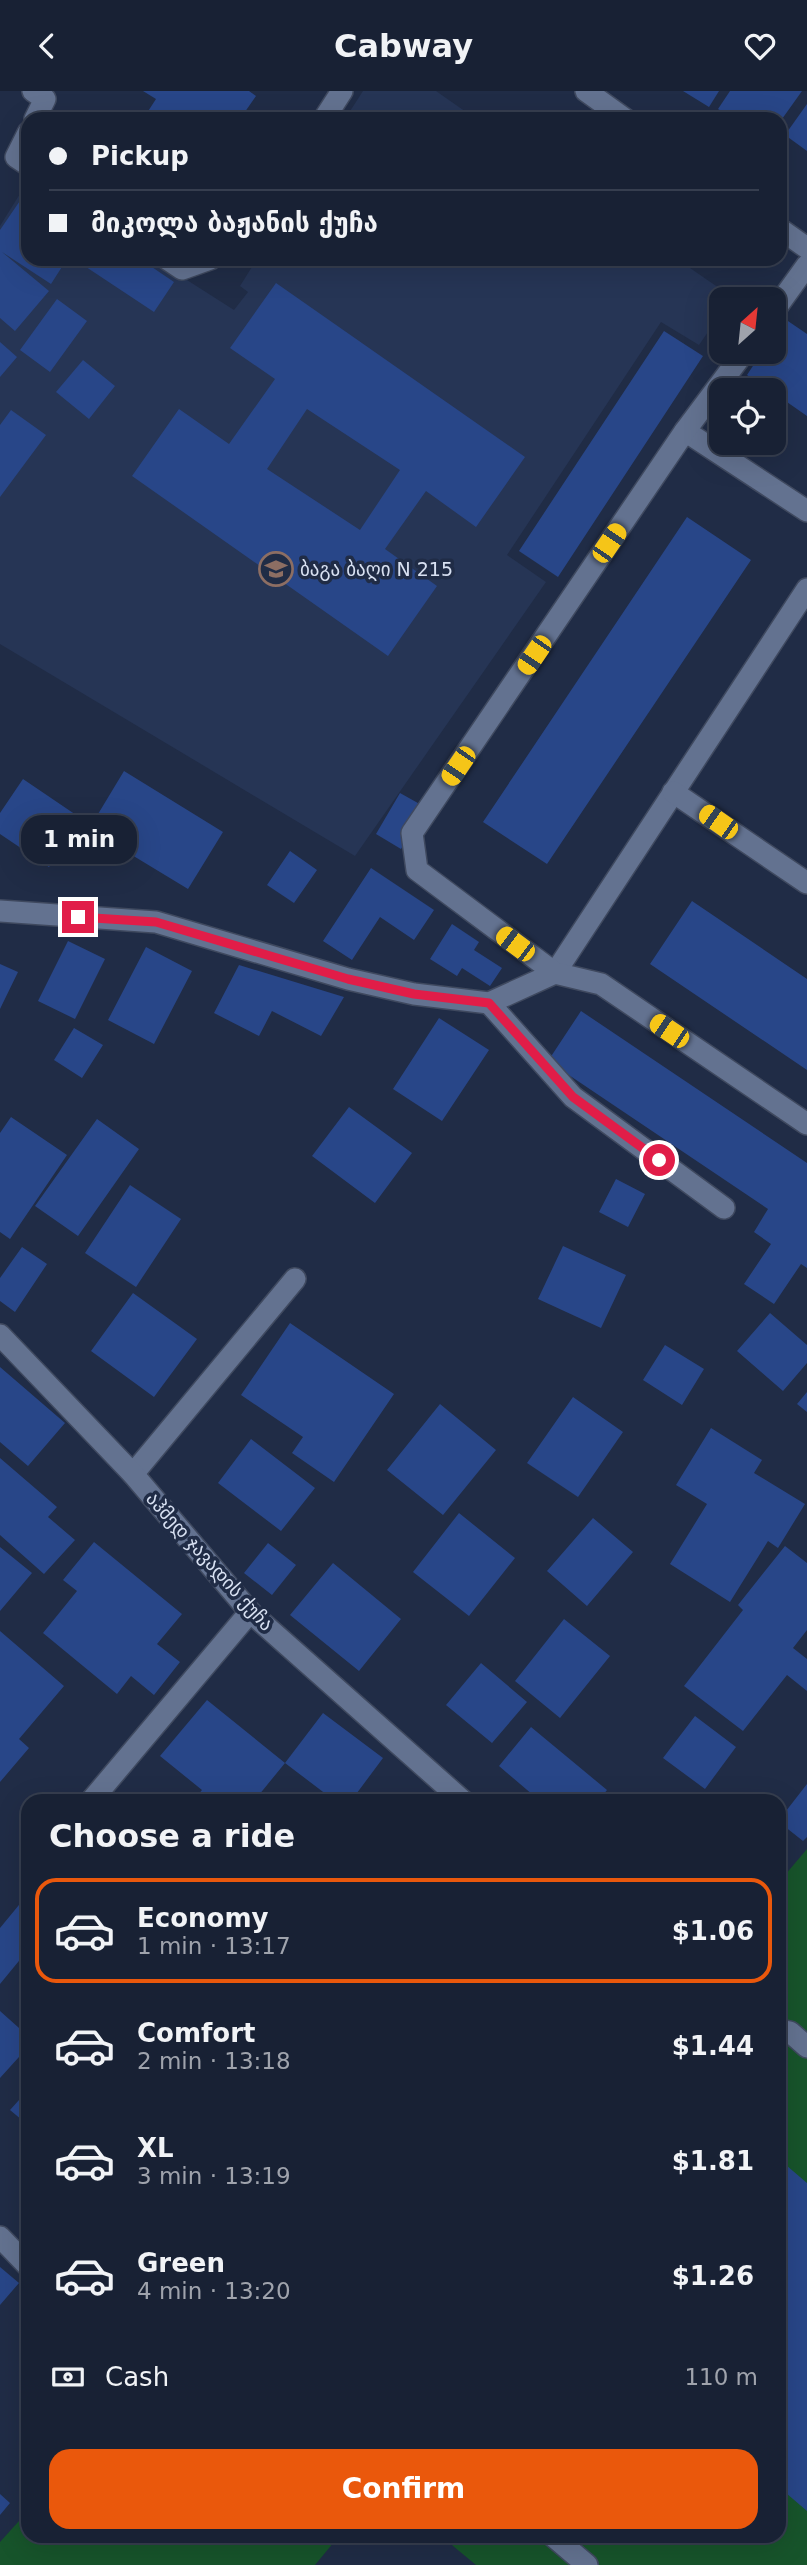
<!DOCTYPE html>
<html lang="en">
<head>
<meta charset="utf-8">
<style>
  :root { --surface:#182134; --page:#21293c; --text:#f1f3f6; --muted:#9fa3ac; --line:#363e4f; --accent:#ea580c }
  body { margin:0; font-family:"DejaVu Sans","Noto Sans Georgian",sans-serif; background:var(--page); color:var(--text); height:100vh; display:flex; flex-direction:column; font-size:26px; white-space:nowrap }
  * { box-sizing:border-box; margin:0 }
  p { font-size:23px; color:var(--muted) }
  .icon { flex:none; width:38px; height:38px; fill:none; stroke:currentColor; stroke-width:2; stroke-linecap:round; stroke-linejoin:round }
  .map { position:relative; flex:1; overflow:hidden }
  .drawer { position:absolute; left:21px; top:1703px; width:765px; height:749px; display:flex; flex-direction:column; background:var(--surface); border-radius:21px; box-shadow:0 7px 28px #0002,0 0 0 2px var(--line) }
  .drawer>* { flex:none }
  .top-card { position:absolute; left:21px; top:21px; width:766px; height:154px; border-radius:21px; box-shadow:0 7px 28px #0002,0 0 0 2px var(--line); display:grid; align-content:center; height:154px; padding:0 28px; background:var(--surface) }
  .needle { width:46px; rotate:27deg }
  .tools { position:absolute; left:709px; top:196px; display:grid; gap:14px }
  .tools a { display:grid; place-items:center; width:77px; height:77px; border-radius:14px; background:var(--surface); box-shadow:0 7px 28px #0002,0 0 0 2px var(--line); font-size:35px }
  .end { position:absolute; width:32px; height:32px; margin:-16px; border:9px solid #e11d48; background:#fff; box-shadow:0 0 0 4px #fff }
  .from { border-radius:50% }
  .bubble { position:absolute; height:49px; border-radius:21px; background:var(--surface); box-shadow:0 7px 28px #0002,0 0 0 2px var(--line); font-size:23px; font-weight:700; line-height:49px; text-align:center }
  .car { position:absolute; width:21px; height:42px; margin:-21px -10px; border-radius:9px; box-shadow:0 0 5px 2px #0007; background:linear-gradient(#f5c518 24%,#345 0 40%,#f5c518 0 76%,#345 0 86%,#f5c518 0) }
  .top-card b { display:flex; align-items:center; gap:24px; height:66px; font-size:26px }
  .top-card b+b { border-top:2px solid var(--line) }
  .top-card i { width:18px; height:18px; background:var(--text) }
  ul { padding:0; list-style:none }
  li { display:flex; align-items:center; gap:21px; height:105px; margin:0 14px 10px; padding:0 14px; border:4px solid transparent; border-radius:21px }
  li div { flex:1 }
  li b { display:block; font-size:26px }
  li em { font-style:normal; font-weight:700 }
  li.on { border-color:var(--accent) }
  li>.icon { width:63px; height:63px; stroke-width:1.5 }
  h2 { padding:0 28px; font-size:32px; line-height:84px }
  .pay { display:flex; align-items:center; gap:18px; height:77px; padding:0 28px; font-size:26px }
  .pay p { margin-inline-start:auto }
  .cta { display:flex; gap:14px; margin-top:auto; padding:14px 28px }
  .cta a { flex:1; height:80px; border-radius:21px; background:var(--accent); color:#fff; font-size:28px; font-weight:700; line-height:80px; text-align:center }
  header { display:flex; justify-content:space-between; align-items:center; height:91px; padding:0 28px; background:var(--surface); font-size:32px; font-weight:700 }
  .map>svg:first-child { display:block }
</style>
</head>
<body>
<header><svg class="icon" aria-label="back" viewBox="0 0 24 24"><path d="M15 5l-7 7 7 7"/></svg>Cabway<svg class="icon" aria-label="heart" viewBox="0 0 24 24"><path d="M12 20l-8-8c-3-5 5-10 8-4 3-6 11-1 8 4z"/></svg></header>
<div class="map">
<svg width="807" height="2474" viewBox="0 0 807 2474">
  <rect width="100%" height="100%" fill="#202c46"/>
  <!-- built -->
  <path fill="#263555" d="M363,0H436L476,28H345Z
    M28,90V168H154L234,219L248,201L240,195L257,168H677L732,206L721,208V222L699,254L661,231L507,464L546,491L355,765L0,553V135Z"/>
  <!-- green -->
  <path fill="#17542b" d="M807,1758V2474H476L441,2445H779V1791Z
    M28,2420V2445H339L315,2474H0V2451Z"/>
  <!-- building -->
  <path fill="#284688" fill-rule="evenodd" d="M143,0H249L256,5L240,28H143L156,8Z
    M683,0H719L709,16Z
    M730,0H802L782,28H734L718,18Z
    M807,13V60L785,44Z
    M28,98V168H67L51,193L2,161L49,200L15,240L0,227V139Z
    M74,168H140L174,191L154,221Z
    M276,192L525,366L476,436L426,400L385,458L437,495L388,565L132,385L179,318L229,353L275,288L230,257ZM307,318L400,379L360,439L267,378Z
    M57,208L87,230L50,281L20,259Z
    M785,228L807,243V325L774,302V299H769L747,284L762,261H774V244Z
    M664,240L703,265L558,486L519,460Z
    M0,251L17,266L0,286Z
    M83,269L115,295L89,328L56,301Z
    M11,319L46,344L0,406V334Z
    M687,426L751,469L547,773L483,731Z
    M124,680L223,741L188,798L89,738Z
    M23,688L82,728L49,776L0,743V722Z
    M400,702L425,716L401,758L376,743Z
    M290,760L317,779L294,812L267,794Z
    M371,777L434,819L414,849L380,826L352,869L323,850Z
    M692,810L807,888V979L650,873Z
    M452,833L479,851L474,859L502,877L490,895L462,877L457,885L430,868Z
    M68,850L105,868L75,928L38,910Z
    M146,856L192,880L154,953L108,929Z
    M0,873L18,881L0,918Z
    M239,874L344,906L321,945L272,920L259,945L214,922Z
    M581,920L807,1072V1177L801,1173L774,1213L744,1193L771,1153L754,1141L768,1118L548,970Z
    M439,927L489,959L442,1030L393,998Z
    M74,937L103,954L82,987L54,969Z
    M349,1016L412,1062L375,1112L312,1065Z
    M11,1026L67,1064L10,1148L0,1141V1042Z
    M97,1028L139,1058L78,1145L35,1115Z
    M616,1088L645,1103L628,1136L599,1121Z
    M130,1094L181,1128L136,1196L85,1162Z
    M563,1155L626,1184L601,1237L538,1208Z
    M22,1156L47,1173L15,1221L0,1210V1187Z
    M133,1202L197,1248L154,1306L91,1260Z
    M770,1222L807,1254V1272L783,1300L737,1260Z
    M290,1232L394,1303L334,1391L292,1362L303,1346L241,1304Z
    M665,1254L704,1278L682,1314L643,1289Z
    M0,1276L65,1332L28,1375L0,1351Z
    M807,1301V1321L797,1313Z
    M573,1306L623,1341L578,1406L527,1372Z
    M440,1313L496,1359L443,1424L387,1379Z
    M711,1337L762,1369L754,1382L805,1413L778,1457L768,1450L730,1511L670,1473L707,1413L676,1394Z
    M251,1348L315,1397L281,1440L218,1392Z
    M0,1367L57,1416L48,1426L75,1449L44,1483L0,1444Z
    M459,1422L515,1467L469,1525L413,1481Z
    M593,1427L633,1461L587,1515L547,1480Z
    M94,1451L182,1523L157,1553L180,1571L154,1604L131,1585L117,1603L43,1542L77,1500L63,1489Z
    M268,1452L296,1474L272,1504L244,1482Z
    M785,1455L807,1472V1539L793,1557L807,1568V1600L787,1584L743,1640L684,1595L743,1519L738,1514Z
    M0,1456L32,1482L0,1520Z
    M333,1472L401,1528L359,1580L290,1524Z
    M564,1528L610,1565L560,1627L515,1590Z
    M0,1540L64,1595L19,1648L29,1657L0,1691Z
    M481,1572L527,1611L492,1652L446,1614Z
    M207,1609L285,1672L254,1710H193L202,1699L160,1665Z
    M323,1622L383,1667L351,1710H335L285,1672Z
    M695,1625L736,1656L705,1698L663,1667Z
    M531,1636L607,1699L598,1710H540L499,1675Z
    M807,1693V1746L803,1750L779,1731V1729Z
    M28,1803V1869L23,1865L0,1893V1837Z
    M0,1920L28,1945V1956L0,1987Z
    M28,1999V2034L10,2019Z
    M779,2068L807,2092V2420L779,2396Z
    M0,2176L19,2192L0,2214Z
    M0,2403L10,2412L0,2424Z"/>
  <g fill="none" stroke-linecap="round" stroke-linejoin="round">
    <!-- lane casing -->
    <g stroke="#3f495f" stroke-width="24">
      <path id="lane" d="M33,0L45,8L35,28
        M324,28L342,0
        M28,42L16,66L28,74
        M167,168L182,178L210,168
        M685,340L807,420
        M555,882L807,498
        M489,912L573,1006L724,1117
        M133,1383L295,1188
        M779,1939L790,1941L807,1956
        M553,2445L587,2474"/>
    </g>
    <!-- street casing -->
    <g stroke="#3f495f" stroke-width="24">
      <path id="street" d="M774,220L807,174
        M673,701L807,792
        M0,820L156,831L348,888L414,903L489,912L555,882L601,893L807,1033
        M555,882L417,779L412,742L685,340L744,261
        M0,1244L133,1383L250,1521L463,1710
        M91,1710L250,1521
        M0,2146L28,2175"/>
    </g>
    <!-- secondary casing -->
    <g stroke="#3f495f" stroke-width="24">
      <path id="secondary" d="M586,0L625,28
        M780,138L807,157"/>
    </g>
    <!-- lane -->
    <use href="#lane" stroke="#637290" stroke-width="21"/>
    <!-- street -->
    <use href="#street" stroke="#637290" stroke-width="21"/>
    <!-- secondary -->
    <use href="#secondary" stroke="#637290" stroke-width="21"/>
  </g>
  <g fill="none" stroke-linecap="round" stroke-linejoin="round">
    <!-- route -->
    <path stroke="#e11d48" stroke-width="9" d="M78,826L156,831L348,888L414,903L489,912L573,1006L659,1069"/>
  </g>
  <!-- icons -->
  <defs>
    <g id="school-ring" transform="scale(1.75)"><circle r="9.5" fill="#202c46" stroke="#8d6e63" stroke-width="1.5"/><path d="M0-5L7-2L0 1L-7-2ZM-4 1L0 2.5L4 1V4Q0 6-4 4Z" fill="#8d6e63"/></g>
  </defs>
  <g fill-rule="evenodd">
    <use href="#school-ring" x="276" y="478"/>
  </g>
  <g text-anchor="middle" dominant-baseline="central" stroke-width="7" stroke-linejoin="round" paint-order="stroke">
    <!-- poi labels -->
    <g font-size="19" fill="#d8e1f2" stroke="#202c46" text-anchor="start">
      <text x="300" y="478">ბაგა ბაღი N 215</text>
    </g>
    <!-- street labels -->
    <g font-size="19" fill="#d8e1f2" stroke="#202c46">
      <text transform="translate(210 1470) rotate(48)">აჰმედ ჯავადის ქუჩა</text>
    </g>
  </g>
</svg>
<div class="tools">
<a><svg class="needle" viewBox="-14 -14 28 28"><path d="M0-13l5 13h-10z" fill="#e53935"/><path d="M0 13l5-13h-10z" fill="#9fa3ac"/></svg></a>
<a><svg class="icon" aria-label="locate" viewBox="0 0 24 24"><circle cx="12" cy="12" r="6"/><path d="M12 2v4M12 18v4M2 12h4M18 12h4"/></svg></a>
</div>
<i class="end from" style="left:659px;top:1069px"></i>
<i class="end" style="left:78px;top:826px"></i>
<div class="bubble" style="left:21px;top:724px;width:116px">1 min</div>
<i class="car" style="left:609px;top:452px;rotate:34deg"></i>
<i class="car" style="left:534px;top:564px;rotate:214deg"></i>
<i class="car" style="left:458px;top:675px;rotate:214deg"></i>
<i class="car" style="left:718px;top:731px;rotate:305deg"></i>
<i class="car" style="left:515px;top:853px;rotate:307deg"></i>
<i class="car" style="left:669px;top:940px;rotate:304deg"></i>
<div class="top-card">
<b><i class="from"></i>Pickup</b>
<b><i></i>მიკოლა ბაჟანის ქუჩა</b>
</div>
<section class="drawer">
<h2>Choose a ride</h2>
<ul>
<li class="on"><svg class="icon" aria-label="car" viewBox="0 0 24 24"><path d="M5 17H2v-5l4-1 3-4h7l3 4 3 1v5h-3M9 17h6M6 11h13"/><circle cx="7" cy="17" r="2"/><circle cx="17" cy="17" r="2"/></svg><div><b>Economy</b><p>1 min · 13:17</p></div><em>$1.06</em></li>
<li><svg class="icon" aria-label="car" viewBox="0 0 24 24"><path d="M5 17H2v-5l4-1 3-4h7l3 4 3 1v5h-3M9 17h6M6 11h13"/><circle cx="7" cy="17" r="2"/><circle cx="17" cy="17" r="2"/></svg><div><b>Comfort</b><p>2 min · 13:18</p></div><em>$1.44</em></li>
<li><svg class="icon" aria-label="car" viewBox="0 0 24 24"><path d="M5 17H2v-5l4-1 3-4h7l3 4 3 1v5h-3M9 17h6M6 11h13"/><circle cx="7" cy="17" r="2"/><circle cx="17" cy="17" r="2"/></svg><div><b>XL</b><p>3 min · 13:19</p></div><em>$1.81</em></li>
<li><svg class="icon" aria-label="car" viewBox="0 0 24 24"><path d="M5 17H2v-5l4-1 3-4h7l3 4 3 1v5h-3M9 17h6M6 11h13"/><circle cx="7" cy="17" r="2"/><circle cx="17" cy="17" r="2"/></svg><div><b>Green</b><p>4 min · 13:20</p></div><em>$1.26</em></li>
</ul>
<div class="pay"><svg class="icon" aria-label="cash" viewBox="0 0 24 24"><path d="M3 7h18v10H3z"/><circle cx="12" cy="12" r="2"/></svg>Cash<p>110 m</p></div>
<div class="cta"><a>Confirm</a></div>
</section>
</div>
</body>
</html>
